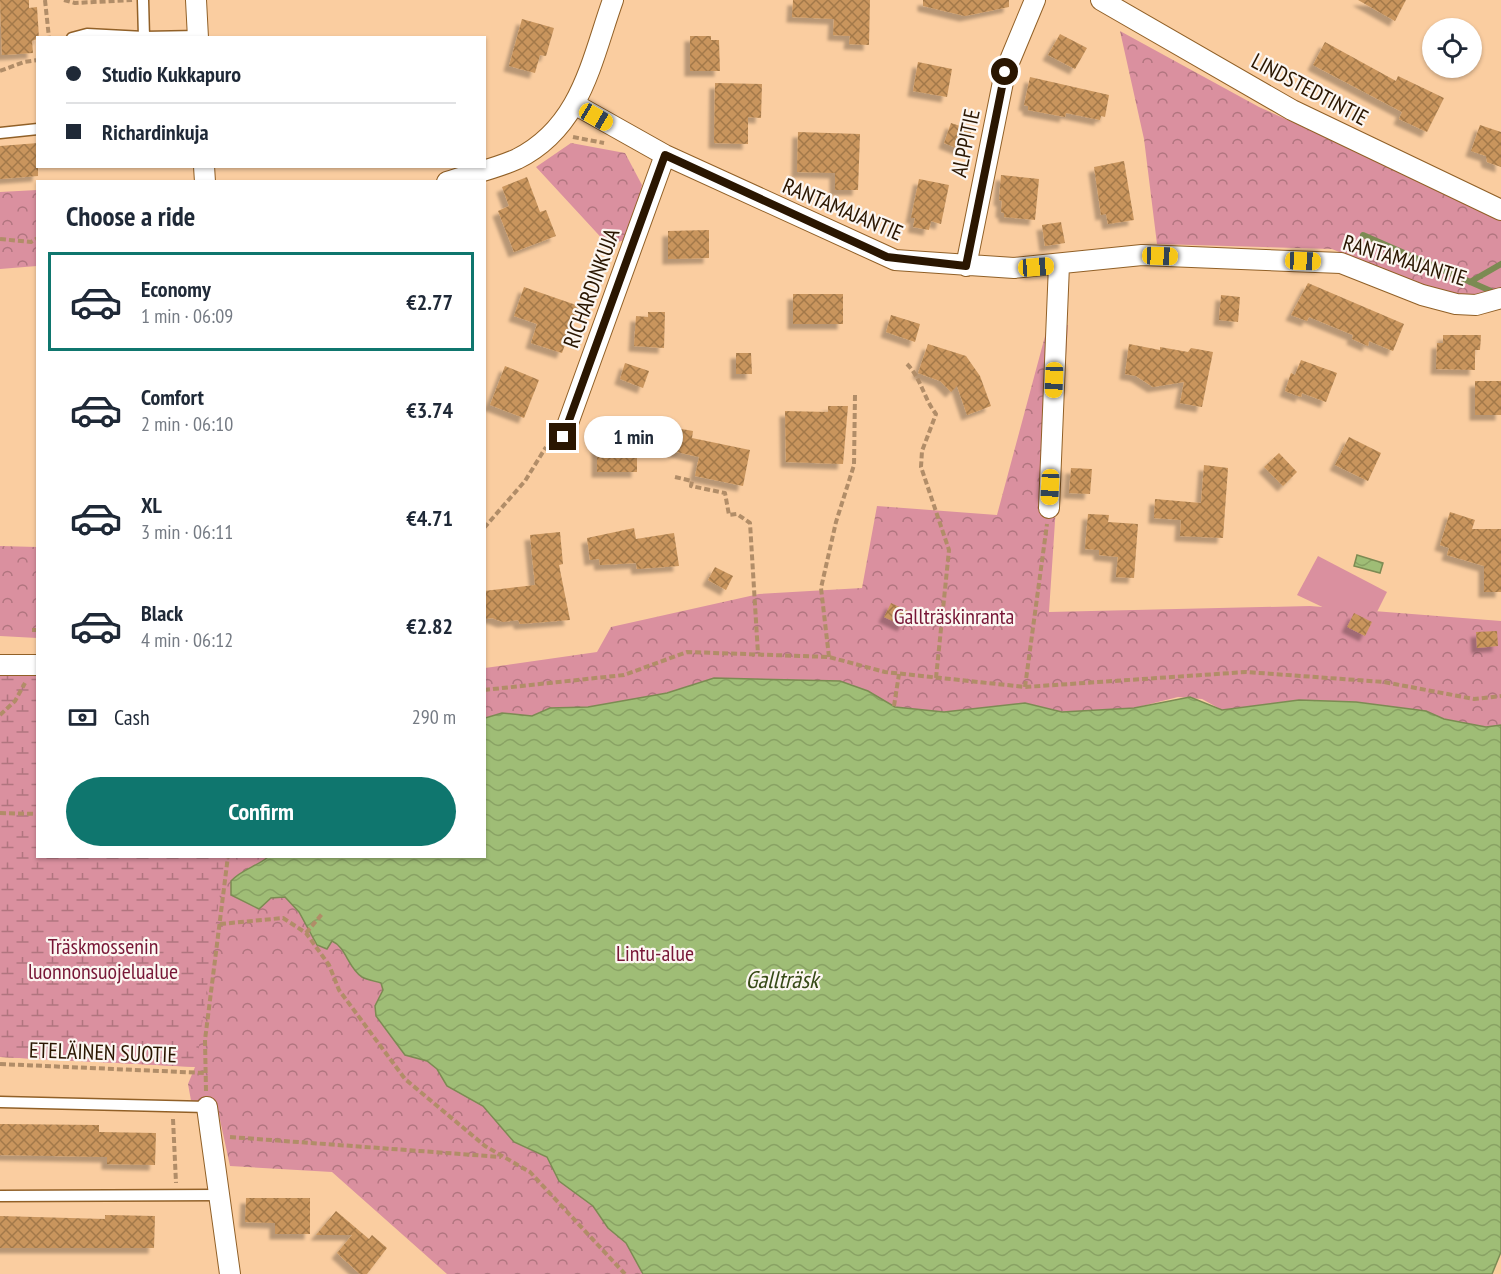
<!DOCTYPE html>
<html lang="en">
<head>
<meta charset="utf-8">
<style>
  :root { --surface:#fff; --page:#f6f6f7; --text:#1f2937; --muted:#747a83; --line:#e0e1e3; --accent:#0f766e }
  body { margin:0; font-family:"PT Sans Narrow",sans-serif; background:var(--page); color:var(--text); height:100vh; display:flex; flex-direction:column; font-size:22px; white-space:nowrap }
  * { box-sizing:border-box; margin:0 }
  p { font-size:20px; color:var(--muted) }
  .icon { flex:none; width:33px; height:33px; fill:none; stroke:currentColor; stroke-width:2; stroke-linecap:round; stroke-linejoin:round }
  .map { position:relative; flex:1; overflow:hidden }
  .details { position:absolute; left:36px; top:180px; width:450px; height:678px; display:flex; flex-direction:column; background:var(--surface); border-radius:0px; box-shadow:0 2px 4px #0004 }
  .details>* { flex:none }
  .top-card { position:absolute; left:36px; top:36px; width:450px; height:132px; border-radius:0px; box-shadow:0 2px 4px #0004; display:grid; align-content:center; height:132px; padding:0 30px; background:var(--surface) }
  .buttons { position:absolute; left:1422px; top:18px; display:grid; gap:12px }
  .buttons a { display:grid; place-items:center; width:60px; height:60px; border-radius:50%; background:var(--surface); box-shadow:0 2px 4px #0004; font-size:30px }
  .end { position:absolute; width:27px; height:27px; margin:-14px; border:8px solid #2a1601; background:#fff; box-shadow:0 0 0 3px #fff }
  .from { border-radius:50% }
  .bubble { position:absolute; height:42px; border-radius:21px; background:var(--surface); box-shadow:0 2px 4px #0004; font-size:20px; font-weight:600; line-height:42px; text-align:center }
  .car { position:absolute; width:18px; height:36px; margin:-18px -9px; border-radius:8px; box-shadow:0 0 4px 2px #0007; background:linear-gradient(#f5c518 24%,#345 0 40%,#f5c518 0 76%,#345 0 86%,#f5c518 0) }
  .top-card b { display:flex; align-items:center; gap:21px; height:57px; font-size:22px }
  .top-card b+b { border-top:2px solid var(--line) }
  .top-card i { width:15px; height:15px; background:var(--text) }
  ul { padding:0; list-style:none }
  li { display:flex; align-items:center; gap:18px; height:99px; margin:0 12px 9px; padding:0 18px; border:3px solid transparent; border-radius:0px }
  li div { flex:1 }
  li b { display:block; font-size:22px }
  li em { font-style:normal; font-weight:600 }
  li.current { border-color:var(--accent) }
  li>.icon { width:54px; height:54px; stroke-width:1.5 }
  h2 { padding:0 30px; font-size:27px; line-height:72px }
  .pay { display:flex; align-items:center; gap:15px; height:66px; padding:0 30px; font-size:22px }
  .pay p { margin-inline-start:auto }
  .action { display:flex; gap:12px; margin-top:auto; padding:12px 30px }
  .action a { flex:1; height:69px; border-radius:36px; background:var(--accent); color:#fff; font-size:24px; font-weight:600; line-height:69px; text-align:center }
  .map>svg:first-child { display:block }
</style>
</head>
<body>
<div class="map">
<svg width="1501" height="1274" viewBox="0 0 1501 1274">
  <defs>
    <pattern id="forest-crowns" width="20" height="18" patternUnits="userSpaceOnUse" patternTransform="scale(1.5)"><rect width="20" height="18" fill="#da909f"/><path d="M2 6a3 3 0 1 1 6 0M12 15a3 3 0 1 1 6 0" fill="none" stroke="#b1757f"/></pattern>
    <pattern id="wetland-marsh" width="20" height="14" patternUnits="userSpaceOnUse" patternTransform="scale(1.5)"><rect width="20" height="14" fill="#da909f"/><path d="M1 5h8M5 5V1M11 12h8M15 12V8" fill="none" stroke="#b1757f"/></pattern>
    <pattern id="water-waves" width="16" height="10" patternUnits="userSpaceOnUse" patternTransform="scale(1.5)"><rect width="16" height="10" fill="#9fbd76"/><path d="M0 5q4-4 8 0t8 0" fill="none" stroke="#89a264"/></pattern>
    <pattern id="building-cross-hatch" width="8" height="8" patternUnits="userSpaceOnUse" patternTransform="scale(1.5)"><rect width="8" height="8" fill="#c9955d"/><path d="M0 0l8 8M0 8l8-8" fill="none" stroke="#a3794a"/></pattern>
    <filter id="shadow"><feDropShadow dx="-5.5" dy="5.5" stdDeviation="1.5" flood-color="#0004"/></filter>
  </defs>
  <rect width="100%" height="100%" fill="#facda0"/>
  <!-- green -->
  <path fill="#da909f" d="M1318,556L1387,592L1372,622L1350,620L1297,595Z"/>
  <!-- forest -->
  <path fill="url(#forest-crowns)" d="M1120,31L1259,107L1501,216V288L1492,294L1468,296L1433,291L1332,249L1157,244L1144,139Z
    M571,143L625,153L642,185L628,239L608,245L536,167Z
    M37,190V266L0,269V192Z
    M1048,325H1068L1049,612L1310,606L1501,621V725L1486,727L1444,719L1426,711L1356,702L1299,700L1222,710L1202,699L1178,697L1134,708L1062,712L1025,703L944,712L895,707L868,691L671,1274H447L332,1172L230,1166L217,1106H192L188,1084L195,1067L0,1057L38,856H484L485,668L597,652L611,627L759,594L862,588L877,506L997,515Z
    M0,546L37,547V638L0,636Z"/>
  <!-- wetland -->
  <path fill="url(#wetland-marsh)" d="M0,671H37L38,856L225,857L196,1067L0,1057Z"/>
  <!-- water -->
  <path fill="url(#water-waves)" stroke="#7c8b53" stroke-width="1.5" d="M1357,555L1383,563L1380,573L1354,566Z
    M714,678L840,681L868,691L895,707L944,712L1025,703L1062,712L1134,708L1190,697L1222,710L1299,700L1356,702L1426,711L1444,719L1486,727L1501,725V1252L1492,1274H643L626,1243L608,1228L593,1206L559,1181L547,1157L514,1142L483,1106L447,1086L437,1069L427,1061L405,1055L376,1016L375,1006L383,990L381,983C375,981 367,980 362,977C348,968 346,947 332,941L327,949L317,945L299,912L285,897L271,898L259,909L231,895V881C242,869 256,867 268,857L484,856L485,718L502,713L532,716L550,708L588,707L667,693Z"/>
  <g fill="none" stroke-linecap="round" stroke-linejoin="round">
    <!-- stream -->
    <path stroke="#7c8b53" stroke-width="6" d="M1363,235L1491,291
      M1470,282L1501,264"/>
  </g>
  <!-- building -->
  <path fill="url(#building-cross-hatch)" filter="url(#shadow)" d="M0,0H29V8L37,7L39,38L32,41L33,53L2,55Z
    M793,0H870L869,45L849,44L850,36L833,35L834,19L792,17Z
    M923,0H1009V7L965,16L923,6Z
    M1358,0H1406L1395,21Z
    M522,19L554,28L546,56L540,55L535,73L509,66Z
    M1060,34L1087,48L1075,69L1048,55Z
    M690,36H711V40H719L720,71H690Z
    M1325,42L1396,81L1398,76L1444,98L1427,132L1399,119L1402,112L1313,65Z
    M918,62L952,69L947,97L913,91Z
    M1030,77L1109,95L1105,117L1101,116L1100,120L1066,113L1065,117L1028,110V106L1024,105Z
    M715,83L762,84L761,118L748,117V144L714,143Z
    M951,123L972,130L964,151L944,143Z
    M1480,125L1501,132V167L1487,162L1486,156L1471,151Z
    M798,132L860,134L858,190H835V173L797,172Z
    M38,143V176L0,179V146Z
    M1124,161L1134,220L1108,224L1106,214L1101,215L1094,167Z
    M1001,175L1039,179L1035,220L1004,217V213L1001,212L1002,201L999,200Z
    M527,177L540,212L546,210L556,236L514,252L498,211L509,206L502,187Z
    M919,179L949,185L941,224L931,221L929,230L913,227L915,218H911Z
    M1061,222L1065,243L1045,246L1042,225Z
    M709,230V258L668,259V231Z
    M1308,283L1404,324L1393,351L1369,341L1368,346L1352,339L1353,335L1309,317L1307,321L1291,315Z
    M524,287L579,306L562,353L531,343L537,324L514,316Z
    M793,294H843V324H793Z
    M1221,295L1240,297L1238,322L1219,320Z
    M648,312H665L664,348L634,346L636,316L648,317Z
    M891,315L920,324L915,342L886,332Z
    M1443,335H1481L1480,350H1475V370L1436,369L1437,343H1443Z
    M928,344L966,356L980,376L991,406L967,415L957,386L951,392L940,381L918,373Z
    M1129,344L1160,350V347L1188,352L1191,348L1213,352L1202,407L1180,403L1184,382L1153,387L1136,376L1125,374Z
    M736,353H751L752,374H736Z
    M1301,360L1337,373L1326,402L1302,393L1301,397L1285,391L1291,373L1295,375Z
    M625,363L649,371L643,388L620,379Z
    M505,366L539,380L524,418L490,405Z
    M1475,381H1501V415H1475Z
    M828,406H848L843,464L786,462L785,411L828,412Z
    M676,428L693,431L692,438L750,450L743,486L695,476L699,457L672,451Z
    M597,435H637V472H597Z
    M1349,437L1381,453L1368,481L1335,465Z
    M1279,453L1297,472L1283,486L1264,467Z
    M1204,465L1228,468L1223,538L1180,536L1181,520L1154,518L1155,499L1201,503Z
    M1071,468L1092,469L1090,494L1069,493Z
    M1450,512L1475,520L1472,529H1501V592H1484V566L1447,555L1449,548L1440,545Z
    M1088,514L1109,515L1108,522L1138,524L1134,578L1116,577L1118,557L1099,555V550L1085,549Z
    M634,528L636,539L674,533L679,566L637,569L636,563L600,565L599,559L590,560L587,538Z
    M560,532L563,564L559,565L570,620L520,624L518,620L503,622L492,618L484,619V591L535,585L530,535Z
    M715,567L733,576L726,590L708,580Z
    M891,603L910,612L903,626L884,617Z
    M1354,613L1372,622L1365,636L1347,627Z
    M1497,631L1498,646L1477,648L1476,632Z
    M0,1124L99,1125V1132L156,1133L155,1165L107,1164V1157L0,1155Z
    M246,1198H310V1234H275V1223L245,1222Z
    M336,1211L369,1239L372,1235L387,1248L367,1274H360L337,1253L352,1235H316Z
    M105,1215L155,1216L154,1248H0V1216L105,1219Z"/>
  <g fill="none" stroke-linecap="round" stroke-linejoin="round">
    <!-- lane casing -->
    <g stroke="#916027" stroke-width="13">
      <path id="lane" d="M143,0L144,37L198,36
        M72,38L87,34L144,37
        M0,133L38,129
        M0,1102L207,1107
        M0,1196L218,1195"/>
    </g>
    <!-- street casing -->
    <g stroke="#916027" stroke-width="22">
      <path id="street" d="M196,0L198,38
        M1101,0L1292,110L1501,210
        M576,105L665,155L895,260L1014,268L1142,255L1341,263L1422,295L1456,304L1476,305L1501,298
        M204,166L205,182
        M447,182C470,174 495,169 517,159C581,127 591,62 613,0
        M966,266L1005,72L1035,0
        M563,437L665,155
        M1049,508L1059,265
        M0,665H38
        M207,1107L230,1274"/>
    </g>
    <!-- path -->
    <path stroke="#b18d68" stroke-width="4" stroke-dasharray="6 3" stroke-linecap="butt" d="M45,0L49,38
      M64,0L75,3L132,0
      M0,71L24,62L38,60
      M573,137L604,143
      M0,239L31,242L38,238
      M907,364C921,378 924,399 936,414L922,451L921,467L949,550L936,678
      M675,477L692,481L691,486L725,493L729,515L737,514L750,523L758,654
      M484,528L525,481L546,447
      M32,630H38
      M829,657L821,588L836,522L854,465L855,394
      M1025,687L1047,524
      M484,690L624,675L687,652L829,657L885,672L1025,687L1246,672L1384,682L1474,699L1501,696
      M894,706L899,674
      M0,715L15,701L25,683
      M0,813L38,814
      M220,924L283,918L306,933L329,965L339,990L405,1079L485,1146L530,1172L625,1274
      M306,933L322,914
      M0,1064L205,1073
      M206,1091L205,1040L228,856
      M173,1119L176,1183
      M230,1137L501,1157"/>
    <!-- lane -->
    <use href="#lane" stroke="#fff" stroke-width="10"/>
    <!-- street -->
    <use href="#street" stroke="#fff" stroke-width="20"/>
  </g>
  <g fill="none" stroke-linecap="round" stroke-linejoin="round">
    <!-- route -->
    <path stroke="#2a1601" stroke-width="8" d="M563,437L665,155L887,257L966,266L1005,72"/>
  </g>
  <g text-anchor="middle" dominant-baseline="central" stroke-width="4.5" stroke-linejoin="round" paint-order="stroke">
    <!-- street labels -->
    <g font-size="22" fill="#2a1601" stroke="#fcf6f1">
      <text transform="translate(1310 89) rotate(28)">LINDSTEDTINTIE</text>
      <text transform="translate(965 143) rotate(-78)">ALPPITIE</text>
      <text transform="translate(843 209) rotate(23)">RANTAMAJANTIE</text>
      <text transform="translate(1405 260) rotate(17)">RANTAMAJANTIE</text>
      <text transform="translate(591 288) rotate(-70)">RICHARDINKUJA</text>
      <text transform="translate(103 1052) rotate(2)">ETELÄINEN SUOTIE</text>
    </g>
    <!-- park labels -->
    <g font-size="22" fill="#771636" stroke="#fcf6f1">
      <text x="954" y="616">Gallträskinranta</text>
      <text x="103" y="946">Träskmossenin<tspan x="103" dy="25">luonnonsuojelualue</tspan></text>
      <text x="655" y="953">Lintu-alue</text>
    </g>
    <!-- water labels -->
    <g font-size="24" font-style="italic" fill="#374a17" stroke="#fcf6f1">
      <text x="782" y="979">Gallträsk</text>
    </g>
  </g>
</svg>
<div class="buttons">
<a><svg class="icon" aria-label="locate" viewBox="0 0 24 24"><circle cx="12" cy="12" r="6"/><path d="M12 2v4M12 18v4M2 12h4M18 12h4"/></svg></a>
</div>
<i class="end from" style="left:1005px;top:72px"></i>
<i class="end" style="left:563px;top:437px"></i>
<div class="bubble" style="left:584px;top:416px;width:99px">1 min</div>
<i class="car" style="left:596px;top:117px;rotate:120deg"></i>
<i class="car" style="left:1160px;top:256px;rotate:92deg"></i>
<i class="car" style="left:1303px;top:261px;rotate:92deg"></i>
<i class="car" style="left:1036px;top:267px;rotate:86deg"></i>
<i class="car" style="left:1054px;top:380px;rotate:182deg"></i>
<i class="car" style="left:1050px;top:487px;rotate:183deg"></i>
<div class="top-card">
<b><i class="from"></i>Studio Kukkapuro</b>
<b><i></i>Richardinkuja</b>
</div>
<section class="details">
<h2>Choose a ride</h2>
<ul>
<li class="current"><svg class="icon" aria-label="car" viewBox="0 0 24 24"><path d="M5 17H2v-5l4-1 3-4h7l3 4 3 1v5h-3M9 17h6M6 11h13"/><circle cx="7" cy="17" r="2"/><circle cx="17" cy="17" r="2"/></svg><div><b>Economy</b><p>1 min · 06:09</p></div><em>€2.77</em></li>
<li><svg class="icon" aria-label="car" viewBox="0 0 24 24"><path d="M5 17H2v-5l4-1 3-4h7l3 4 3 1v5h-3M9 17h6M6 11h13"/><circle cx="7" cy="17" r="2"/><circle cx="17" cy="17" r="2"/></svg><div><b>Comfort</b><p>2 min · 06:10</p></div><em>€3.74</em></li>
<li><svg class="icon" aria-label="car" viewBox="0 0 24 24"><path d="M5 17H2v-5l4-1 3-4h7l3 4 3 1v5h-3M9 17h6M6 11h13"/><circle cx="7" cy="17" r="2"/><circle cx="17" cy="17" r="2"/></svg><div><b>XL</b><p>3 min · 06:11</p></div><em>€4.71</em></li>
<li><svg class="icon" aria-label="car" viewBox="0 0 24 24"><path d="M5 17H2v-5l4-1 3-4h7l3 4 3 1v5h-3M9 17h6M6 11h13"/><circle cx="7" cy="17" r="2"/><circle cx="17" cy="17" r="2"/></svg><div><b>Black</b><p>4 min · 06:12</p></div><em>€2.82</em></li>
</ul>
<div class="pay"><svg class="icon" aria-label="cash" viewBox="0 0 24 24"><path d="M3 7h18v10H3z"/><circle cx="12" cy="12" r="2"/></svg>Cash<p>290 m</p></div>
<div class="action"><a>Confirm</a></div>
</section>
</div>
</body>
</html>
